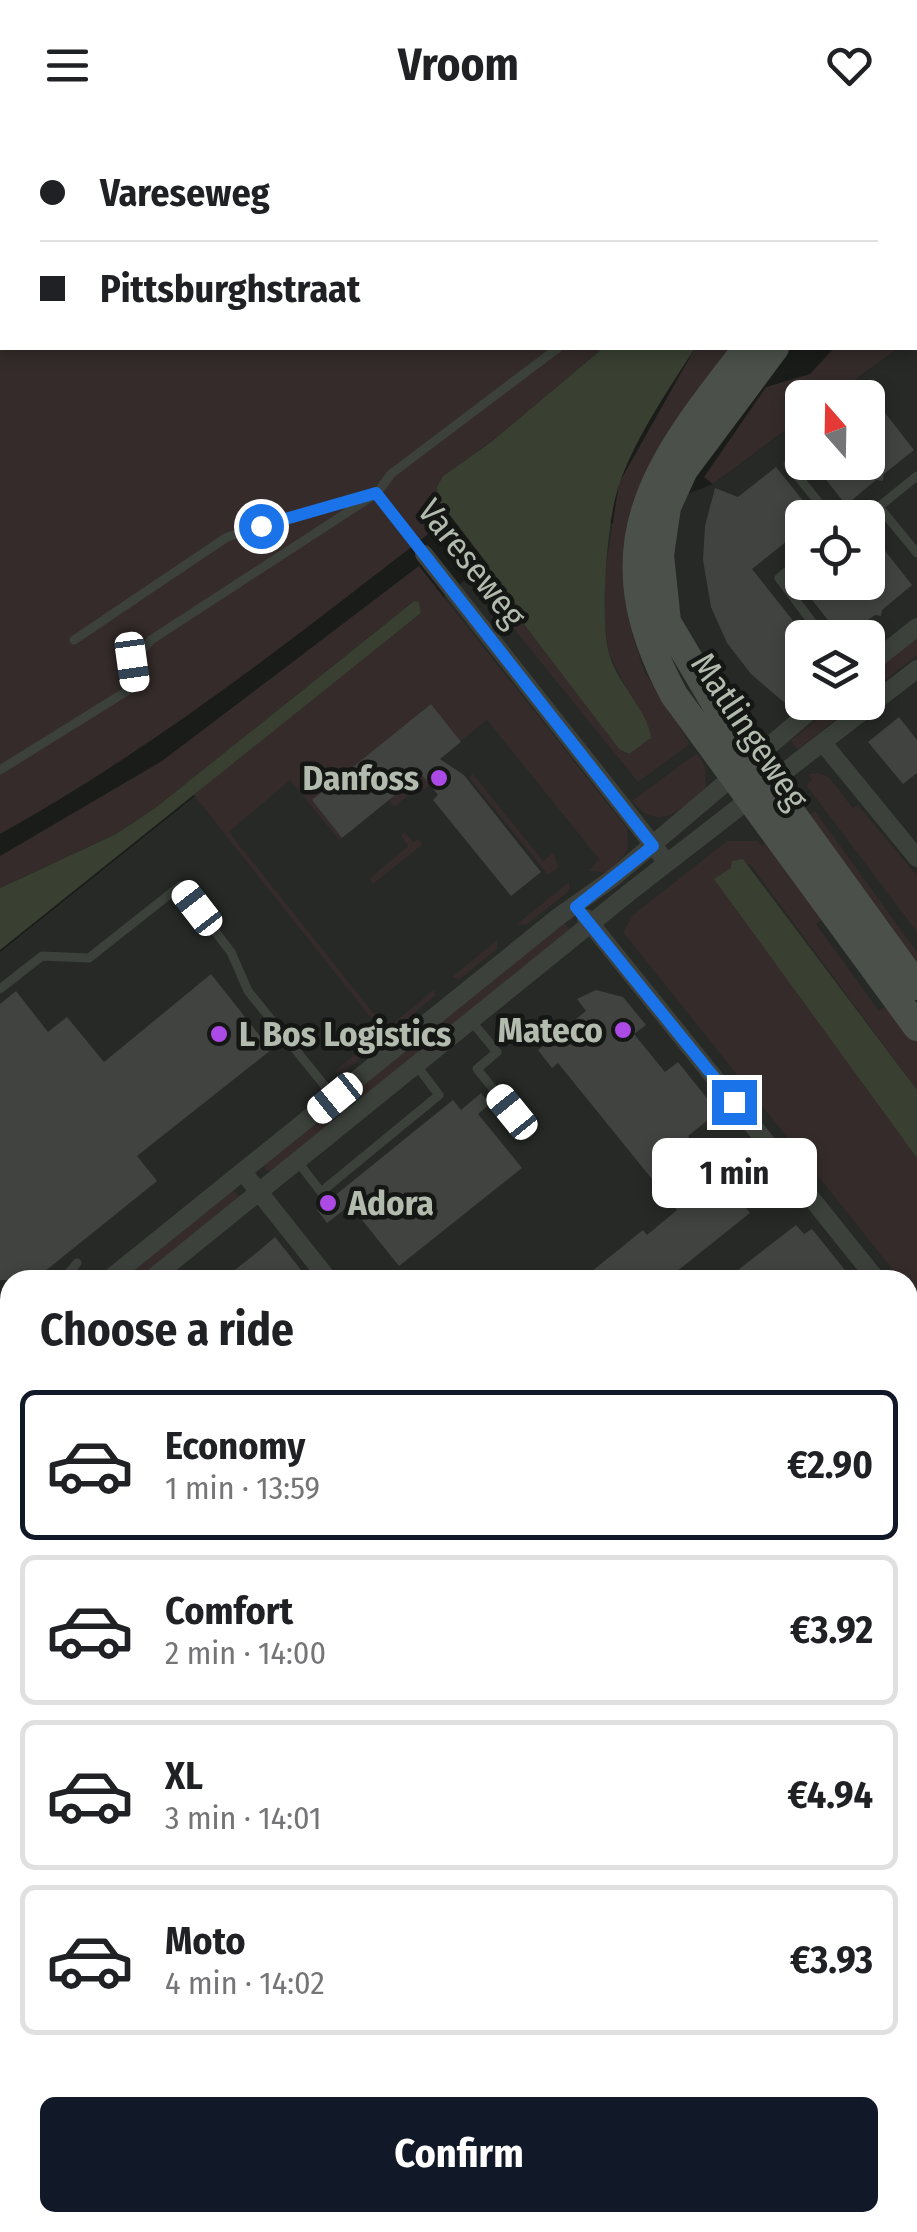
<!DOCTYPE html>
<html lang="en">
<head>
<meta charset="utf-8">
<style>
  :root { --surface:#fff; --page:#f2f2f2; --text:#202124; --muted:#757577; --line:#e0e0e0; --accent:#111827 }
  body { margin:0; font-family:"Fira Sans Condensed",sans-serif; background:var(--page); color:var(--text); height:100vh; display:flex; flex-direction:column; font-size:38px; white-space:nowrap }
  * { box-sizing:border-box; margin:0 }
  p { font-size:32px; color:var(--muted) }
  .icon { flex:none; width:55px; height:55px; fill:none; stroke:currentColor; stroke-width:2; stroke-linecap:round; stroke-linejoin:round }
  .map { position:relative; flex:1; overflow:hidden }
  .side { position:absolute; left:0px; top:1140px; width:918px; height:962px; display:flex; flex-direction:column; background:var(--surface); border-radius:30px 30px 0 0; box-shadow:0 5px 15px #0003 }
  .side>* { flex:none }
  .top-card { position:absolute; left:0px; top:0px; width:918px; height:220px; box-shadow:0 5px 15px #0003; display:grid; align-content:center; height:220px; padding:0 40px; background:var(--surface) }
  .needle { width:65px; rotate:340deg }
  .controls { position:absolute; left:785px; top:250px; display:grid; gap:20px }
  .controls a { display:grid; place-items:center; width:100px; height:100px; border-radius:15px; background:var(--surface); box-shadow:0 5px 15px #0003; font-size:50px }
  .end { position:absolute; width:45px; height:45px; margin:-22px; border:12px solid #1a73e8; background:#fff; box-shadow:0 0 0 5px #fff }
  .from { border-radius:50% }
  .bubble { position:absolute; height:70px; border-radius:15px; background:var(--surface); box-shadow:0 5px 15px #0003; font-size:32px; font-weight:700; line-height:70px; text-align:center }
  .car { position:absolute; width:30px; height:60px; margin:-30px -15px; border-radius:12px; box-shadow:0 0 8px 2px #0007; background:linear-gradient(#fff 24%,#345 0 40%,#fff 0 76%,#345 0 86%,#fff 0) }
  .top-card b { display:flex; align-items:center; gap:35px; height:95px; font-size:38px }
  .top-card b+b { border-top:2px solid var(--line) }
  .top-card i { width:25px; height:25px; background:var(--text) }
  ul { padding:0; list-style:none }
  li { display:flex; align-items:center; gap:30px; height:150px; margin:0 20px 15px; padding:0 20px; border:5px solid var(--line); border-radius:15px }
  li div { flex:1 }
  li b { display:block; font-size:38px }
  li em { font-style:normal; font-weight:700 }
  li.selected { border-color:var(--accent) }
  li>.icon { width:90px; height:90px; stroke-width:1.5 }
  h2 { padding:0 40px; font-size:45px; line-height:120px }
  .cta { display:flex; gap:20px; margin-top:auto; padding:20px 40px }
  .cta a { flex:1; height:115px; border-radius:15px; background:var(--accent); color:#fff; font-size:40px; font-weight:700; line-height:115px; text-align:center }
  header { display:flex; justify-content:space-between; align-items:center; height:130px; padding:0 40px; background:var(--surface); font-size:45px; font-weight:700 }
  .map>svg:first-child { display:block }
</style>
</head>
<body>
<header><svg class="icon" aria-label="menu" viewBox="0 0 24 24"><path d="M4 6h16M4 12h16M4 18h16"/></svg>Vroom<svg class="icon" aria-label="heart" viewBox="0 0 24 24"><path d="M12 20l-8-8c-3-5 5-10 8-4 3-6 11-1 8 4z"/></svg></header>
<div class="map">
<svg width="917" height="2102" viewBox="0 0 917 2102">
  <rect width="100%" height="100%" fill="#1a1c1a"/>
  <!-- built -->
  <path fill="#262926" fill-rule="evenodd" d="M917,204V2102H0V822L464,451L713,354L802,288V332H868V268L831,267L899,218H915ZM802,388H868V452H802ZM802,508H868V572H802ZM10,1150H908V2092H10Z"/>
  <!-- green -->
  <path fill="#342b2a" d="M0,0H902L2,2V218H603L491,312L443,346L439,371L450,387C304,500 162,614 0,704Z
    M695,218H736L630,456L632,503L644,541L690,614L638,652L466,440L489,436L494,455L619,619L629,624L651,608L609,523L604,493L605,443L619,353Z
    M834,218H899L831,267L802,268V288L713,354L704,347L766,257L810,244Z
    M419,436L627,698L628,720L609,743L589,741L599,729L487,590L421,643L430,655L424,660L420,656L394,677L388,670L339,710L290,650L229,702L386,899L434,860L436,865L343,943L335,941L382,902L193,664L421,483L419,473L414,471L155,678L116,704L0,758V726L162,631Z
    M917,503V525L868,564V550Z
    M839,572L857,573L797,620L791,610Z
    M697,623L705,636L706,658C680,680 659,704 632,671Z
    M819,643L829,647L853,678L858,675L917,746V802L806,655L812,650L808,644Z
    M473,644L543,731L553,723L559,737L548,745L469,648Z
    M815,681L917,822V843L894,801L809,685Z
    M405,702L413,712L418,709L423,714L373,754L369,749L408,716L401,706Z
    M771,709L823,789L816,794L879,881L891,872L917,908V960L750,734L732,738L715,749L917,1028V1171L908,1159V1150H901L623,802L633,785L727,711H758L762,716Z
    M569,752V761L526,795L517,794Z
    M564,793L571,800L366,967L360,966L358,957Z
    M497,810V819L460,849L452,847Z
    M328,983L334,991L275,1042L265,1040L264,1033Z
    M232,1059L239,1066L236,1072L139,1150H115Z"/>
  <!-- water -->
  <path fill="#393f31" d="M603,218H695C669,259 637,305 620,352C607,386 600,483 608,519C614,551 649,581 651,608L629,624L619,619L494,455L489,436L439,371L437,357L443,346L491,312Z
    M414,471L419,472L421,483L0,820V758L116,704L155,678Z
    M743,729L917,960V1028L714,749L731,738L732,731Z"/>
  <!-- building -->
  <path fill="#40433f" d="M868,261L914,320L884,344L883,351L876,350L846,375L812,332H868Z
    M776,337L817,388H802V399L752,439L802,502V547L786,574L751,544L727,513L711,477L703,430L705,396L715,358L738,367Z
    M868,399L912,455L882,480L881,486L875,485L842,508L798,452H868Z
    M431,574L461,612L440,629L464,645L541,742L511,766L433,670L438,665L421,644L342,708L312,670Z
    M899,587L917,610V643L903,654L868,612Z
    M211,844L271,920L137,1026L157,1051L34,1150H0V874L16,861L48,902L67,887L104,932Z
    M596,860L623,867L646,895L634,904L665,942L678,932L718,982L688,1006L750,1083L666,1150H581L643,1100L647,1105L677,1080L558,933L552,938L538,920L586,881L577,869Z
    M481,963L490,974L478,984L522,1038L399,1136L350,1075L327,1093L317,1080L453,970L461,980Z
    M796,1095L804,1104L812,1099L853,1150H725Z
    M275,1107L309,1150H222L260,1120Z"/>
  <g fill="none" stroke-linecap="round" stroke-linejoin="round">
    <!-- lane -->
    <path stroke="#3c413b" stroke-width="9" d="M810,2L812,0
      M788,334L831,388
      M879,377L917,423
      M865,388L917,346
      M802,429L779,448L824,508
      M74,510L227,407L377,363L424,424
      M0,640L135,556L132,532L151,510L377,363L391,344L558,218
      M0,859L42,826L89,828L180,756L231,822L248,861L350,987
      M472,892L497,922L477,939L529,1003
      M298,1032L321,1062L439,965L417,936
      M63,1150L77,1133
      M0,1206L10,1218
      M908,1618L917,1611
      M908,1703L917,1696
      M0,1709L10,1722
      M908,1733L917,1725
      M908,1816L917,1808
      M908,1975L917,1967
      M103,2092L110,2102
      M127,2092L144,2102
      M570,2092L578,2102
      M910,2102L917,2096"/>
    <!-- street -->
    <path stroke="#3c413b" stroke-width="18" d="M424,424L661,725
      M868,536L917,497
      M823,613L917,728
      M586,788L877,1150
      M243,1042L329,1150
      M108,1150L558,787L613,748L821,572
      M150,1150L631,761L917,539
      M908,1187L917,1199
      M0,1236L10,1229
      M908,1264L917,1257
      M0,1265L10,1277
      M908,1298L917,1290
      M0,1630L10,1622
      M908,1872L917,1884
      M0,1995L10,1987
      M908,2022L917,2015
      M0,2029L10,2021
      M908,2057L917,2050
      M669,2092L677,2102
      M707,2092L715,2102
      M358,2102L369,2092
      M807,2102L819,2092
      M850,2102L862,2092"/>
    <!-- secondary -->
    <path stroke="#4b514a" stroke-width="28" d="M915,5L917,2
      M915,30L917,27
      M747,218C655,335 593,415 674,565L917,897
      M775,218L684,340L667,377L660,425L667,492L728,595L917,856"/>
  </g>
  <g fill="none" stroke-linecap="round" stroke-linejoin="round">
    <!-- route -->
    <path stroke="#1a73e8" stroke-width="12" d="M261,396L376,363L653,716L576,777L734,972"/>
  </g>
  <!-- markers -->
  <g fill="#ac4ae5" stroke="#151715" stroke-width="4">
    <circle cx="439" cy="648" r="10"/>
    <circle cx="623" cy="900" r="10"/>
    <circle cx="219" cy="904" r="10"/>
    <circle cx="328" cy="1073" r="10"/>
  </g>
  <g text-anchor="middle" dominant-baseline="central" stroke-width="9" stroke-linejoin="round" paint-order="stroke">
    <!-- street labels -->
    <g font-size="35" fill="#b2bbae" stroke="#151715">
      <text transform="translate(472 433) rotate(52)">Vareseweg</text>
      <text transform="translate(750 601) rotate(56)">Matlingeweg</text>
    </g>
    <!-- poi labels -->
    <g font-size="35" font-weight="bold" fill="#b2bbae" stroke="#151715" text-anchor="end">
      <text x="419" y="648">Danfoss</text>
      <text x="603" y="900">Mateco</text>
      <text x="239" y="904" text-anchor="start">L Bos Logistics</text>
      <text x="348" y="1073" text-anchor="start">Adora</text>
    </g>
  </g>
</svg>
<div class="controls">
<a><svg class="needle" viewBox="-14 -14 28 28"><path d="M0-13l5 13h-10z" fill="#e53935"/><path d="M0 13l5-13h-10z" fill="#757577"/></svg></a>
<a><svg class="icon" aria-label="locate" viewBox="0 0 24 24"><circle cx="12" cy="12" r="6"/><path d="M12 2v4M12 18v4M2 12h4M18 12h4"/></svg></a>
<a><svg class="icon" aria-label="layers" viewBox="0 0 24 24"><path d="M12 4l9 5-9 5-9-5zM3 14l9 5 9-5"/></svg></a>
</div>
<i class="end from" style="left:261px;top:396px"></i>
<i class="end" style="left:734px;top:972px"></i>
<div class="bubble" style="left:652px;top:1008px;width:165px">1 min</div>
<i class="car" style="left:132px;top:532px;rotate:172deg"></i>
<i class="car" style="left:197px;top:778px;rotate:322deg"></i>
<i class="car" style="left:335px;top:968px;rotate:231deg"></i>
<i class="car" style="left:512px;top:982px;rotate:321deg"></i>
<div class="top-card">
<b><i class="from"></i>Vareseweg</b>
<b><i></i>Pittsburghstraat</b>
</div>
<section class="side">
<h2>Choose a ride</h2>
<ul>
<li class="selected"><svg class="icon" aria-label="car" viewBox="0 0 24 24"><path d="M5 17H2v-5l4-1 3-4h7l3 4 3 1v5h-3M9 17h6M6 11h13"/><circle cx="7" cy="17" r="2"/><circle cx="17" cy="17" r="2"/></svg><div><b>Economy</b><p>1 min · 13:59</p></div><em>€2.90</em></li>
<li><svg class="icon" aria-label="car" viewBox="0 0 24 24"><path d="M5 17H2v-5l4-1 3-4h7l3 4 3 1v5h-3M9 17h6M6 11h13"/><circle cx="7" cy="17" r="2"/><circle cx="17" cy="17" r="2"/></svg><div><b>Comfort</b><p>2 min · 14:00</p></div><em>€3.92</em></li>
<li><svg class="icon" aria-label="car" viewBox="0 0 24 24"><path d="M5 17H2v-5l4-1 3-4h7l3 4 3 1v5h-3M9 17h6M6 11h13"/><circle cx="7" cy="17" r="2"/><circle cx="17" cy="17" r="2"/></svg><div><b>XL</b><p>3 min · 14:01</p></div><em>€4.94</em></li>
<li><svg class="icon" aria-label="car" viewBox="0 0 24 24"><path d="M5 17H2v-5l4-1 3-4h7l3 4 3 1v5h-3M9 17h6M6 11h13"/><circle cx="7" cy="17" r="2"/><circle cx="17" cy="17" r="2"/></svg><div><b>Moto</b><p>4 min · 14:02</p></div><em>€3.93</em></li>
</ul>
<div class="cta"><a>Confirm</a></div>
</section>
</div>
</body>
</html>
